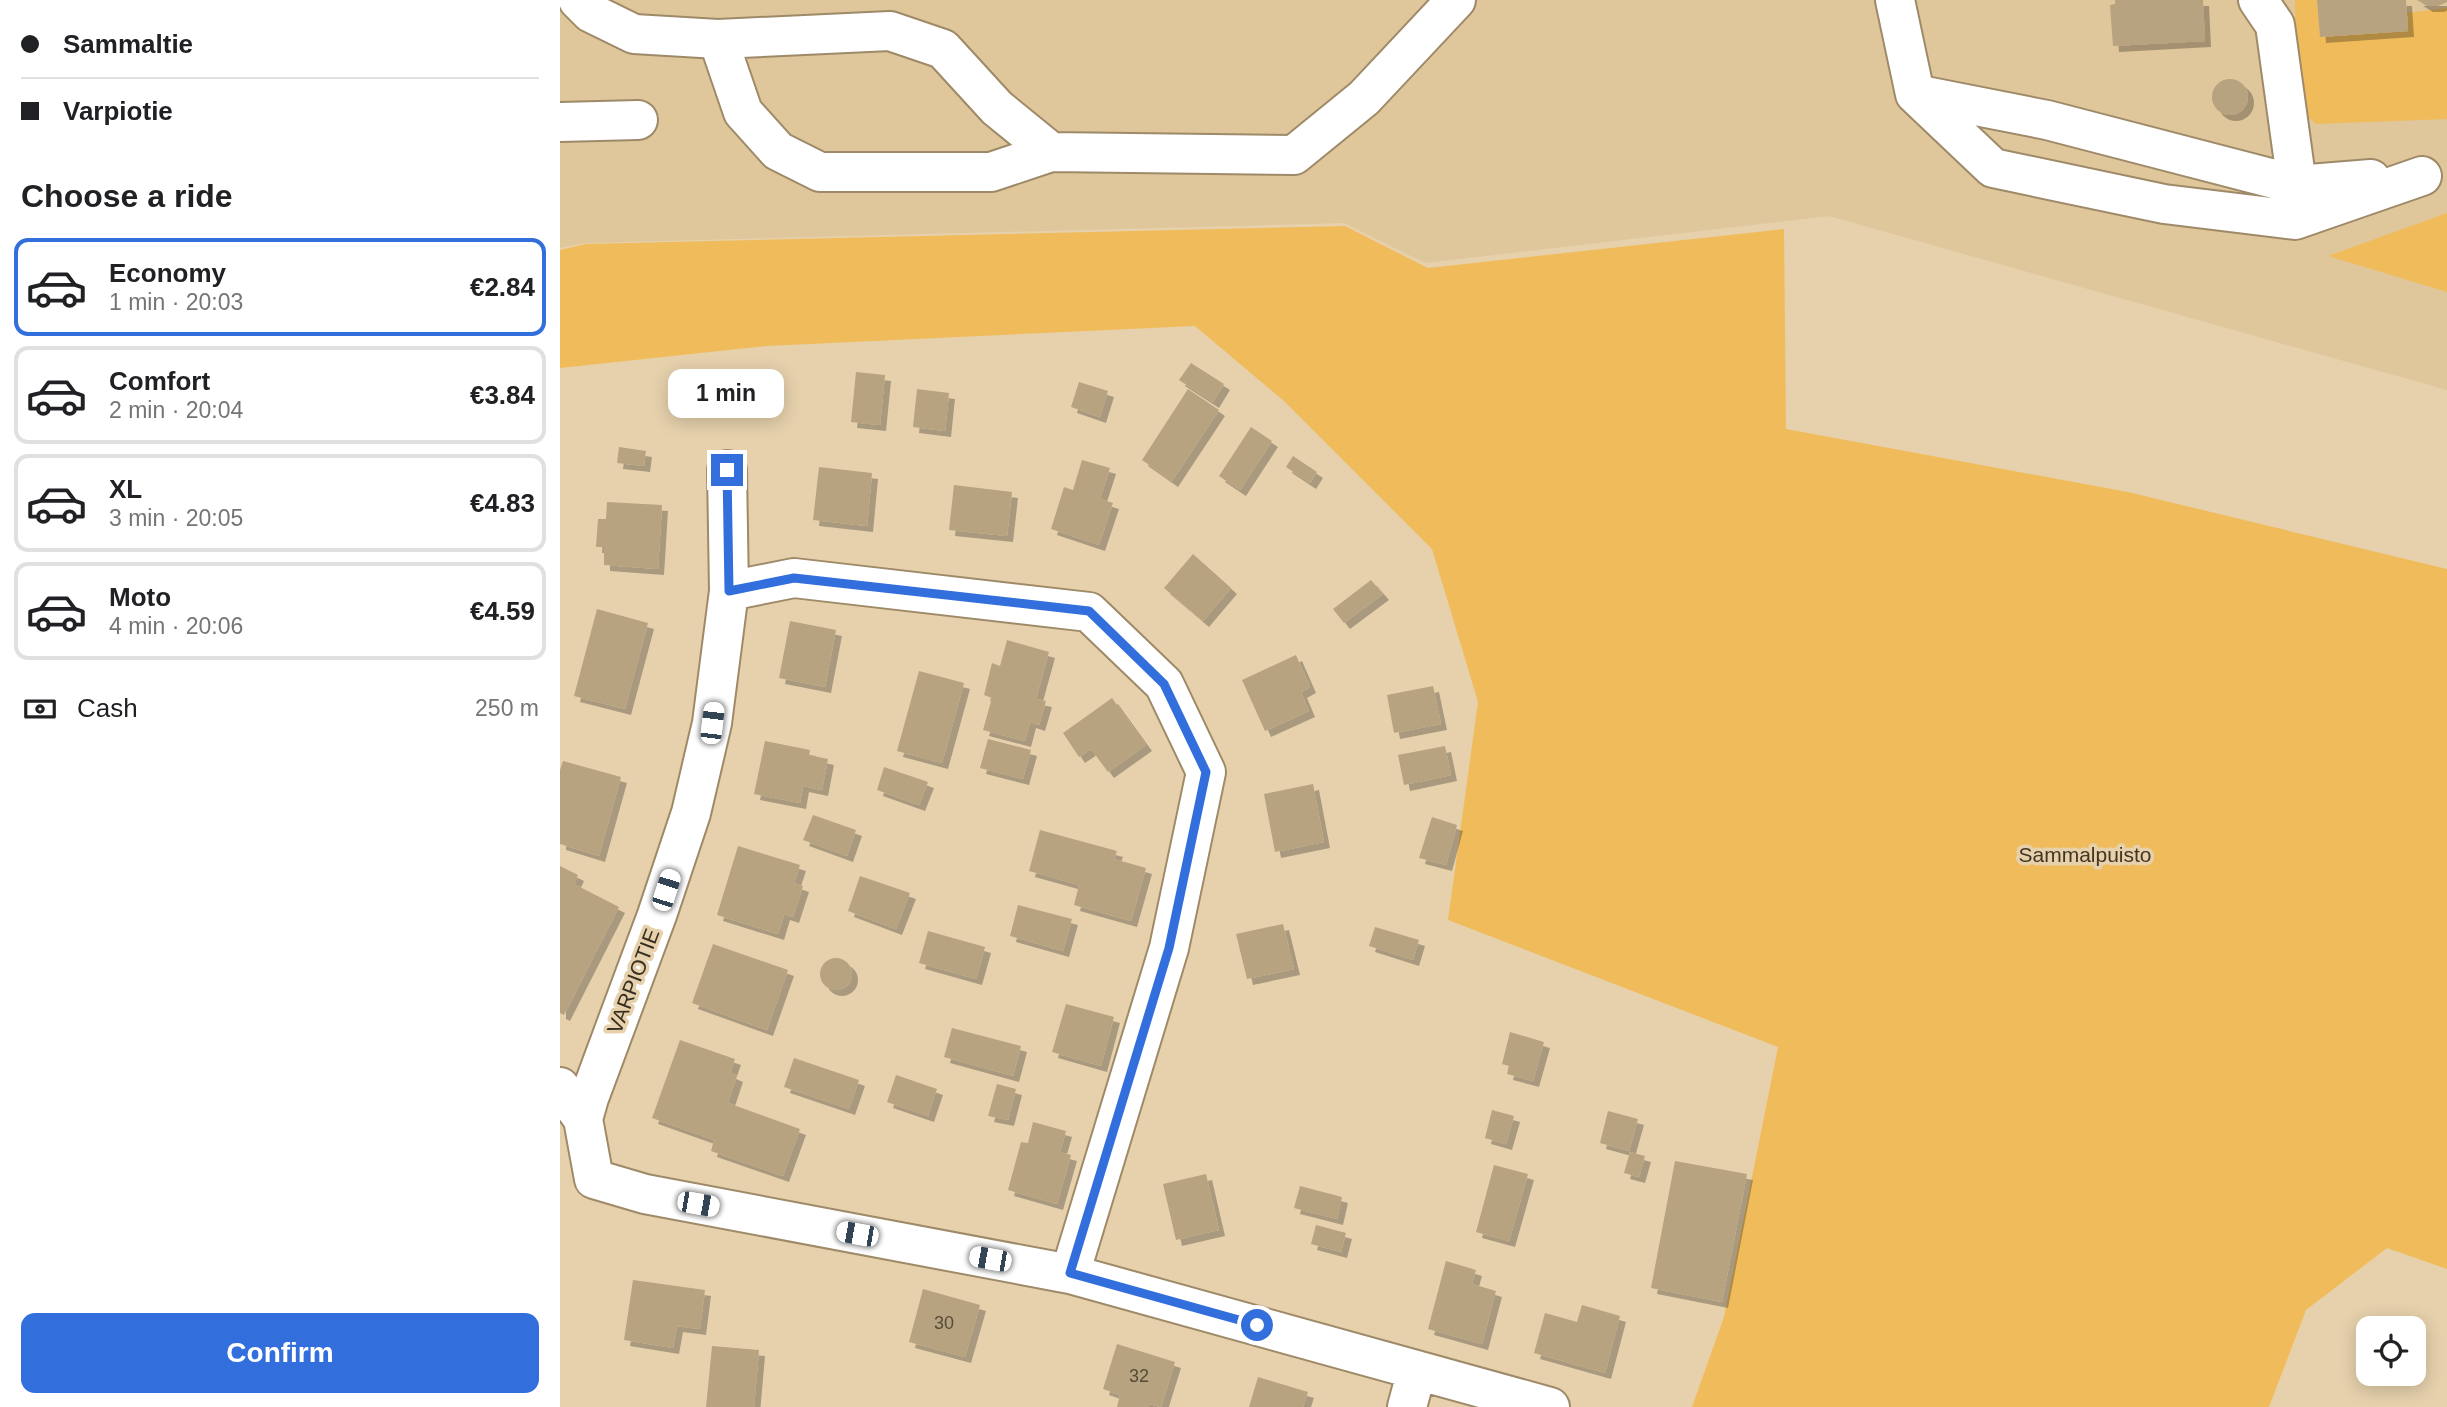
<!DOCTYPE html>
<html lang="en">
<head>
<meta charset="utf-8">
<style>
  :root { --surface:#fff; --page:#f6f6f6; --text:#202124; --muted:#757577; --line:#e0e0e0; --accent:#326fdd }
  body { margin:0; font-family:Arial,sans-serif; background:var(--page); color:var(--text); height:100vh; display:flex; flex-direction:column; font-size:26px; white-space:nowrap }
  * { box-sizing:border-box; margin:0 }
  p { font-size:23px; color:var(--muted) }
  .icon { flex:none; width:38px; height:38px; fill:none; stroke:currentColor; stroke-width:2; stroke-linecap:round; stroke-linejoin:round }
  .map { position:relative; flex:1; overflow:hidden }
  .sheet { display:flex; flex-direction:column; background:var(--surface); width:560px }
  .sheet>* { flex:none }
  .banner { display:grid; align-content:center; height:154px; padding:0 21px; background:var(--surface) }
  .controls { position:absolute; left:1796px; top:1316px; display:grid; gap:14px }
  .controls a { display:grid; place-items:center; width:70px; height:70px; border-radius:14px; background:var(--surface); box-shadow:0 4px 18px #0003; font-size:35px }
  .end { position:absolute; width:32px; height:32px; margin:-16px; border:9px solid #326fdd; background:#fff; box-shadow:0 0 0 4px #fff }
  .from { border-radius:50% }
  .bubble { position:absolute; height:49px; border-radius:14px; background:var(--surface); box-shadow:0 4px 18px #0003; font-size:23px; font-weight:600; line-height:49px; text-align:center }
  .car { position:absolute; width:21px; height:42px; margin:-21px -10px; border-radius:9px; box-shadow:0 0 5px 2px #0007; background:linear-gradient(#fff 24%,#345 0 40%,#fff 0 76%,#345 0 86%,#fff 0) }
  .banner b { display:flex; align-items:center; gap:24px; height:66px; font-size:26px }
  .banner b+b { border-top:2px solid var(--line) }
  .banner i { width:18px; height:18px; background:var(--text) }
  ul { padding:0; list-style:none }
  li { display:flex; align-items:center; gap:21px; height:98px; margin:0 14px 10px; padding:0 7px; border:4px solid var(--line); border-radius:14px }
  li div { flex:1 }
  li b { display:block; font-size:26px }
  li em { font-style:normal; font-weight:600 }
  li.active { border-color:var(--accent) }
  li>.icon { width:63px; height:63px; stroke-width:1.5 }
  h2 { padding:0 21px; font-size:32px; line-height:84px }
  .pay { display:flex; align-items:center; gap:18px; height:77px; padding:0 21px; font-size:26px }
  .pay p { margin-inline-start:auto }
  .primary-button { display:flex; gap:14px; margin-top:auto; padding:14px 21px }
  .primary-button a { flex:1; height:80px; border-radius:14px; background:var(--accent); color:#fff; font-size:28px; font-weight:600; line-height:80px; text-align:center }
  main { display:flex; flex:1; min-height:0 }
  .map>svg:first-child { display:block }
</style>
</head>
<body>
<main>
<section class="sheet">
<div class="banner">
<b><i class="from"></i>Sammaltie</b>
<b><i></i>Varpiotie</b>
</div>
<h2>Choose a ride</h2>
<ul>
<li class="active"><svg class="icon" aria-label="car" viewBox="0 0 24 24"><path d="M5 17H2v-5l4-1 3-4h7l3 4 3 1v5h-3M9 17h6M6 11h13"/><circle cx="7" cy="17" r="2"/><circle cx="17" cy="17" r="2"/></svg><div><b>Economy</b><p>1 min · 20:03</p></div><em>€2.84</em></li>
<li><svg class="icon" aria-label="car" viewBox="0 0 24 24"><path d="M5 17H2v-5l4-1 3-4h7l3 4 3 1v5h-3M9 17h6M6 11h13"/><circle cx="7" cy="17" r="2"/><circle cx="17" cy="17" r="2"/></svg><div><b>Comfort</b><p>2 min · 20:04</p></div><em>€3.84</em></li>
<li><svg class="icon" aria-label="car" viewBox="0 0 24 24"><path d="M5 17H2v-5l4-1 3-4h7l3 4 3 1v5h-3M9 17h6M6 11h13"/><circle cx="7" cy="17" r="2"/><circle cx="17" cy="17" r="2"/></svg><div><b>XL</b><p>3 min · 20:05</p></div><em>€4.83</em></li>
<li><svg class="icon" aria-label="car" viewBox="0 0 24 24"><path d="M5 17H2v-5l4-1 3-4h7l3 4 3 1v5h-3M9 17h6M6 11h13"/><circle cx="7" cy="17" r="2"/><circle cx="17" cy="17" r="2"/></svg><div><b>Moto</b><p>4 min · 20:06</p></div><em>€4.59</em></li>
</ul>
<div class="pay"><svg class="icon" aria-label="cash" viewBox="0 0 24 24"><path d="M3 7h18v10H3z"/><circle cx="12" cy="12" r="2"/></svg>Cash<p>250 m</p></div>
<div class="primary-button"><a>Confirm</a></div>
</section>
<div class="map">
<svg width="1887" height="1407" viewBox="0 0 1887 1407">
  <defs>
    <filter id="shadow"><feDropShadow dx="6" dy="6" stdDeviation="0" flood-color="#0004"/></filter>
  </defs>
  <rect width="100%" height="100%" fill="#e6d1ac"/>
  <!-- built -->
  <path fill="#dfc69b" d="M0,0H1887V390L1269,216L865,263L784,223L24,243L0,248Z"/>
  <!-- green -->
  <path fill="#f0bc5b" d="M1735,0H1757L1760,37L1848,31L1847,13L1887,8V119L1756,124L1743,112L1736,92Z
    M1887,213V292L1768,256Z
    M785,226L868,268L1224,229L1226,429L1568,492L1887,569V1269L1827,1248L1746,1310L1709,1407H1132L1164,1317L1218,1047L888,920L918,702L872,549L724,401L635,326L207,346L0,368V250L25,244Z"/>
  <!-- building -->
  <path fill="#b7a37f" filter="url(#shadow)" d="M1555,0H1643L1645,41L1553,46L1550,5L1555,4Z
    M1757,0H1846L1848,31L1760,37Z
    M1857,0H1887V2L1878,6H1867Z
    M1652 97a18 18 0 1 1 36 0a18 18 0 1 1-36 0Z
    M631,363L664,384L653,402L619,380Z
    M296,372L325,375L320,425L291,422Z
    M519,382L548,391L540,417L511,407Z
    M357,389L389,393L385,431L353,427Z
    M628,389L659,410L612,481L582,460Z
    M691,427L712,441L680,490L659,476Z
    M59,447L86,451L84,466L57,463Z
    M733,456L757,472L750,483L726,467Z
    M522,460L550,468L540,499L553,503L539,545L491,529L504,487L513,490Z
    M259,467L312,473L307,526L253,520Z
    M394,485L452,492L447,536L389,530Z
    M47,502L102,505L98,569L44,565V547H36L38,519H46Z
    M633,554L671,588L643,621L604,588Z
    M811,580L823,594L784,623L773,609Z
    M37,609L88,623L65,709L14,696Z
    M230,621L276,630L265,687L219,678Z
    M447,640L489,652L476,699L486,701L479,725L470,722L465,741L423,730L432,698L424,695L432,663L440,666Z
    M736,655L750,687L741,692L749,711L705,731L682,680Z
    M359,671L404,683L382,763L337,751Z
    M873,686L881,724L834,733L827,695Z
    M552,698L586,745L548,772L531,749L519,757L503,733Z
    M428,739L471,750L463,779L420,768Z
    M205,741L250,750L249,755L268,759L262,790L243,786L240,803L194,794Z
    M885,746L891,775L844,785L838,755Z
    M3,761L61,777L39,856L0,844V770Z
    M324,767L368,782L359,805L317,790Z
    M753,784L764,842L715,852L704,794Z
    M253,815L296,830L287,856L243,840Z
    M872,817L897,825L886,865L859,858Z
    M480,830L557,851L554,859L586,868L571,921L514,905L519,885L469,871Z
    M178,846L240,865L234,883L243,886L233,917L224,914L218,934L157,915Z
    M0,866L18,875L14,884L59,907L4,1015L0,1013Z
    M300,876L350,893L336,929L288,911Z
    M458,905L512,919L503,951L450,936Z
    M723,924L734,969L687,979L676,934Z
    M815,927L859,940L853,960L809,946Z
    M368,931L425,947L416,979L359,963Z
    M153,944L228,970L207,1030L132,1003Z
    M260 974a16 16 0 1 1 32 0a16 16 0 1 1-32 0Z
    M506,1004L554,1017L541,1066L492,1052Z
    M392,1028L461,1046L453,1076L384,1057Z
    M950,1032L984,1042L973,1081L947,1074L949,1066L942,1064Z
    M120,1040L175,1059L170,1073L177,1076L168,1103L240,1129L223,1176L151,1151L154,1140L92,1118Z
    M234,1058L299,1080L289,1109L224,1087Z
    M336,1075L377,1089L368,1116L327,1102Z
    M437,1084L456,1089L448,1120L428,1116Z
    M932,1110L954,1116L946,1144L925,1138Z
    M1048,1111L1078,1119L1069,1151L1040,1143Z
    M473,1122L506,1131L500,1152L511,1155L497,1204L448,1190L461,1142L468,1143Z
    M1070,1152L1085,1156L1079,1177L1064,1173Z
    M1115,1161L1187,1174L1162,1302L1091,1288Z
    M934,1165L968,1174L949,1241L916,1232Z
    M646,1174L659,1230L616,1240L603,1184Z
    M740,1186L782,1197L777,1219L734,1208Z
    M756,1225L786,1233L781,1252L751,1244Z
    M886,1261L916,1270L912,1284L936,1291L922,1344L868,1329Z
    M73,1280L145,1290L140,1329L117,1326L113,1348L64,1340Z
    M363,1289L420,1305L405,1357L349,1342Z
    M1022,1305L1060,1316L1045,1373L974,1353L985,1313L1017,1322Z
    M557,1344L615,1362L601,1407L589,1404L588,1407H557L560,1395L543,1389Z
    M152,1346L199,1350L194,1407H146Z
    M698,1377L748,1392L743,1407H689Z"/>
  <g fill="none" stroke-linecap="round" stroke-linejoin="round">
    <!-- minor casing -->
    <g stroke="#9e8a68" stroke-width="42">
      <path id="minor" d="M18,0L31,13L74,34L158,39L330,31L383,49L437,108L491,152L734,155L804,98L896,0
        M1335,0L1355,94L1433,168L1604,204L1735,220L1862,176
        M1698,0L1715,25L1737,185
        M158,39L183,112L218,151L260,172H431L491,152
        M1355,94L1487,120L1737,185L1811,179
        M0,122L78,120
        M169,591L234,578L529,612L604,684L646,772L609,948L510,1274
        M0,1087L23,1119L34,1179L85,1194L510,1274L990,1407
        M23,1119L29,1098L97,915L131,813L152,723L169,591L167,470
        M847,1407L857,1370"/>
    </g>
    <!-- minor -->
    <use href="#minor" stroke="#fff" stroke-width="38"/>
  </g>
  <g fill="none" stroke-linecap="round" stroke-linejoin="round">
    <!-- route -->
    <path stroke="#326fdd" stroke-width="9" d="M167,470L169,591L234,578L529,611L604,684L646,772L609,948L510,1273L697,1325"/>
  </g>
  <g text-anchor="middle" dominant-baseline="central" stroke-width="7" stroke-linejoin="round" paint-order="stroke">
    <!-- number labels -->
    <g font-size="18" fill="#564b38">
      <text x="384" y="1323">30</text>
      <text x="579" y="1376">32</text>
    </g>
    <!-- park labels -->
    <g font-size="21" fill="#433620" stroke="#e6d1ac">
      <text x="1525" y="854">Sammalpuisto</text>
    </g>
    <!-- street labels -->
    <g font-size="21" fill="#362e20" stroke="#e6d1ac">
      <text transform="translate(73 981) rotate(-69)">VARPIOTIE</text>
    </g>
  </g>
</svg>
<div class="controls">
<a><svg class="icon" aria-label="locate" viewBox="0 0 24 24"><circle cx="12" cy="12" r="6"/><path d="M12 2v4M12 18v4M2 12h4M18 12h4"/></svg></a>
</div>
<i class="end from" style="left:697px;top:1325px"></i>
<i class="end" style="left:167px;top:470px"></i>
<div class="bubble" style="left:108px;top:369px;width:116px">1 min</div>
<i class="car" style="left:152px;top:723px;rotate:7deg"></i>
<i class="car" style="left:106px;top:890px;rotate:18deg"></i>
<i class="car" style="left:138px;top:1204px;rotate:100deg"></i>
<i class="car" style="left:297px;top:1234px;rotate:280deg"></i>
<i class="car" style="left:430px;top:1259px;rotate:280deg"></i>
</div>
</main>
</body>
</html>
